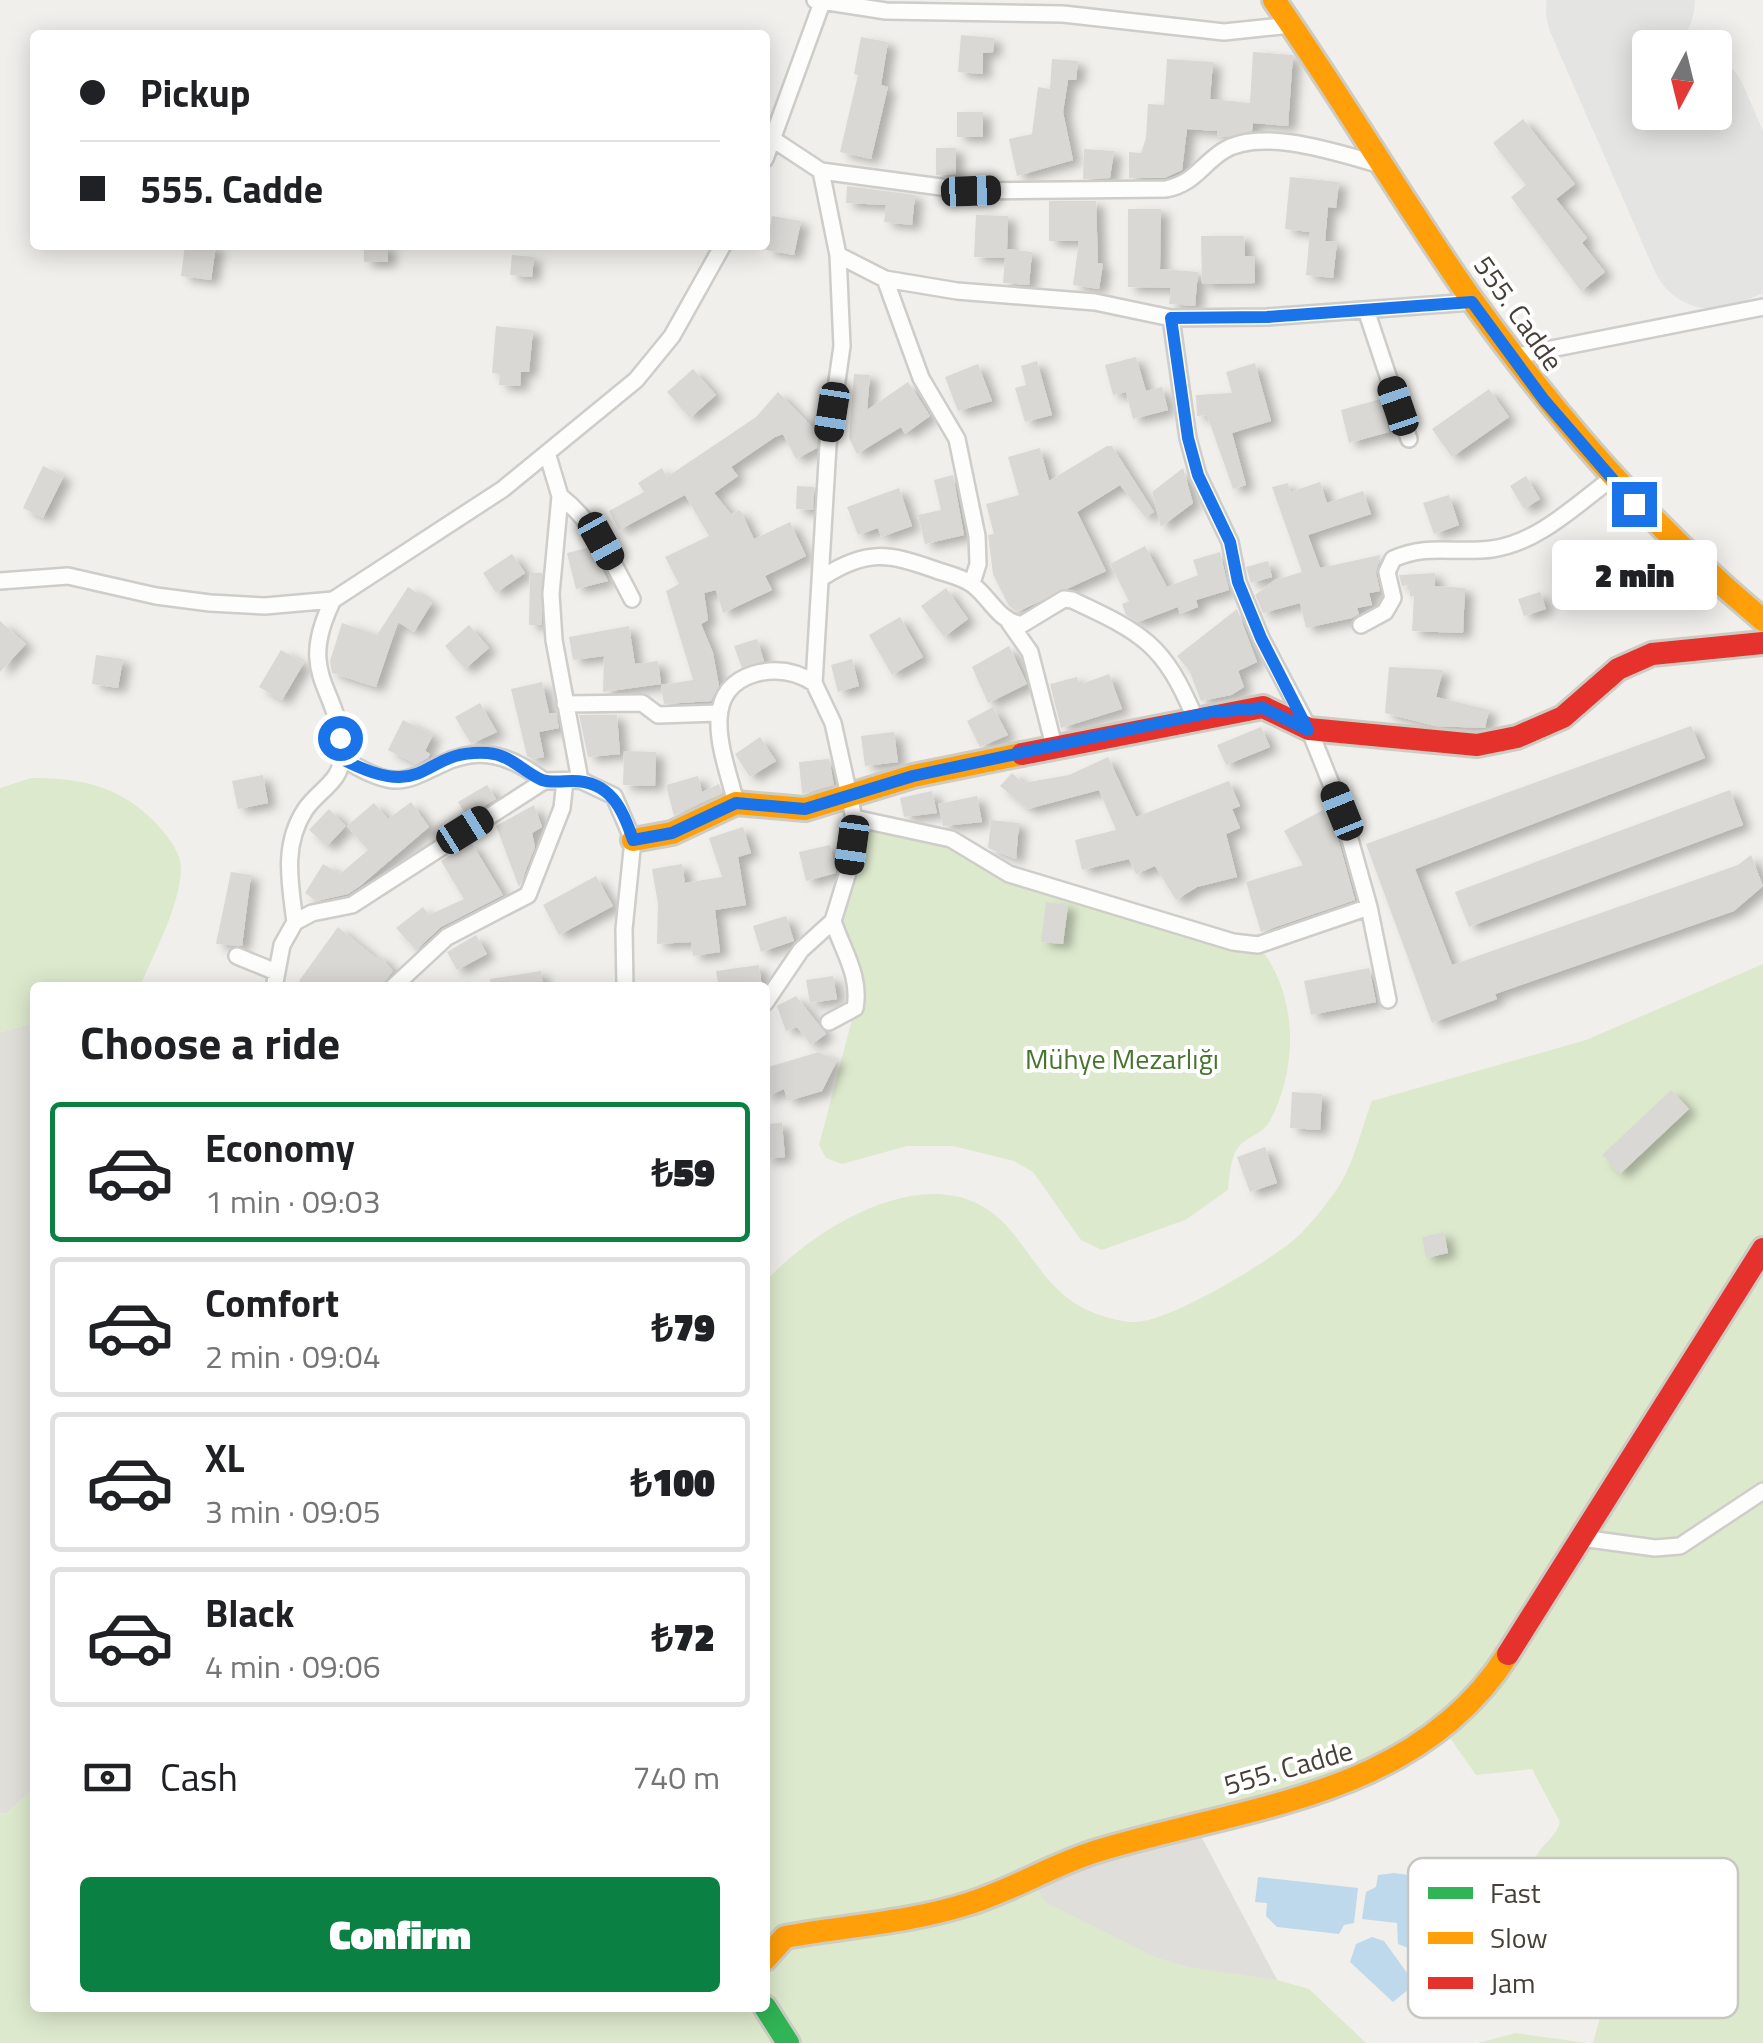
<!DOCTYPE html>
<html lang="en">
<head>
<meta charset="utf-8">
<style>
  :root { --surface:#fff; --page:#f2f2f2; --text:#202124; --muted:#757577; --line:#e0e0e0; --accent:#0b8043 }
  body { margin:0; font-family:"Titillium Web",sans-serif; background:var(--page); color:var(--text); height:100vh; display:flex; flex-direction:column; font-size:38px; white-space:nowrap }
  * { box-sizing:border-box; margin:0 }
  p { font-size:32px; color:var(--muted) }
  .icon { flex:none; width:55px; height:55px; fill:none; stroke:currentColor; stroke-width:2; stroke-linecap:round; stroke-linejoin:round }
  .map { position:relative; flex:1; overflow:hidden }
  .sheet { position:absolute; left:30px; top:982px; width:740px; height:1030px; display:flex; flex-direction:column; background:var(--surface); border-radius:10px; box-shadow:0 5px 25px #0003 }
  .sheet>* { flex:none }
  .top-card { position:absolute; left:30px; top:30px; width:740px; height:220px; border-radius:10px; box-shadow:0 5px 25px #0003; display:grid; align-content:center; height:220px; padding:0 50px; background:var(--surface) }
  .needle { width:65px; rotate:187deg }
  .fabs { position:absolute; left:1632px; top:30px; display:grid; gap:20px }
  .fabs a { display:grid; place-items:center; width:100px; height:100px; border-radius:10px; background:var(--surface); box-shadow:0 5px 25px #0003; font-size:50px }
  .end { position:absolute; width:45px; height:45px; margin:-22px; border:12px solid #1a73e8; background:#fff; box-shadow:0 0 0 5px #fff }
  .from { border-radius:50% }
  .bubble { position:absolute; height:70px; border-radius:10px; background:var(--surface); box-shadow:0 5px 25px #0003; font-size:32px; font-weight:800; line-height:70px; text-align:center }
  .car { position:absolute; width:30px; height:60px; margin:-30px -15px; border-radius:12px; box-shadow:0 0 8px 2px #0007; background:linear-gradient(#222 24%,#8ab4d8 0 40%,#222 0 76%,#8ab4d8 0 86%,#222 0) }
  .top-card b { display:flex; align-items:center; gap:35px; height:95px; font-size:38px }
  .top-card b+b { border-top:2px solid var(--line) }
  .top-card i { width:25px; height:25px; background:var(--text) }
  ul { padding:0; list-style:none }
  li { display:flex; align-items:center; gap:30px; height:140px; margin:0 20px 15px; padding:0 30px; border:5px solid var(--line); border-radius:10px }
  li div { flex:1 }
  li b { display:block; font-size:38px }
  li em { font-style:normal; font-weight:800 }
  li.current { border-color:var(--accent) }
  li>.icon { width:90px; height:90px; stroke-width:1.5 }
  h2 { padding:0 50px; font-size:45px; line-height:120px }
  .pay { display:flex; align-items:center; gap:25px; height:110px; padding:0 50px; font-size:38px }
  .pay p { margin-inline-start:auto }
  .action { display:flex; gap:20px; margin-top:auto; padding:20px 50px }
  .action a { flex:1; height:115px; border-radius:10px; background:var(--accent); color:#fff; font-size:40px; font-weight:800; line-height:115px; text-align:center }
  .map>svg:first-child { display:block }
</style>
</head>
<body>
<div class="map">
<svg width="1763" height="2043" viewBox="0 0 1763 2043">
  <defs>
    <filter id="shadow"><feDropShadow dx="8" dy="5" stdDeviation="5" flood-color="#0004"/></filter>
  </defs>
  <rect width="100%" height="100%" fill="#f0efeb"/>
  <!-- industrial -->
  <path fill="#e0ded9" d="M34,1023L35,1787L6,1814L0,1813V1032Z"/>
  <!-- green -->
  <path fill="#dde9cd" d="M31,778C85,778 125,787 162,830C171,841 182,855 181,870C179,909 154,952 140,987L35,988V1023L0,1032V788Z
    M854,818L951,839L987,864L1258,945C1298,994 1299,1065 1270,1121C1264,1133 1249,1136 1240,1145C1230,1156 1230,1175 1228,1190L1185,1220L1102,1250L1081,1240L1033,1172L1014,1161L953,1146H907L842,1164L826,1158L819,1145L855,1008L833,921Z
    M1763,964V2043H1593L1632,1901L1541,1875L1534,1863C1539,1844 1555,1840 1560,1822L1532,1769L1476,1775L1445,1731L1431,1742L1195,1825L1277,1980L1309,1989L1366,2043H0V1813L6,1814L35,1787V2008H765V1282C816,1226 935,1153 1003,1222C1033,1253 1045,1289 1085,1309C1097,1315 1123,1323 1136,1322C1175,1319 1258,1267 1290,1243C1307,1230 1323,1208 1335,1192C1353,1168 1361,1129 1372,1101L1586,1040Z
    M1516,2033L1587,2043H1478Z"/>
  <!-- parking -->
  <path fill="#e0dedb" d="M1195,1825L1277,1980L1188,1967L1155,1957L1045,1902L1031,1878Z"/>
  <!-- water -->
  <path fill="#bed9eb" d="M1394,1873L1438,1879L1430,1942L1418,1952L1398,1944L1397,1923L1362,1919L1366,1892L1376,1887L1378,1875Z
    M1258,1877L1358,1888L1354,1923L1344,1925L1339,1934L1277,1927L1266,1916L1267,1903L1255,1902Z
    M1372,1937L1384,1941L1415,1984L1393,2002L1350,1962L1356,1944Z"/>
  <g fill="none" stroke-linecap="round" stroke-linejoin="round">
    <!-- runway -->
    <path stroke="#e4e4e2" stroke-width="128" d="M1631,0L1610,9L1650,101
      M1655,112L1713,245L1738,234L1685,112"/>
  </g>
  <!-- building -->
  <path fill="#dad8d4" filter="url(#shadow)" d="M961,35L994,38L993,52L983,53V74L958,72Z
    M861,37L888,42L881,85L888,87L871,159L840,152L858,75L854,74Z
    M1253,52L1293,55L1288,126L1253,123L1252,131L1227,137L1217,136V131L1187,129L1182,170L1164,178H1129V152L1141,153L1146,138L1148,104L1164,105L1167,59L1213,62L1210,99L1250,103Z
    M1052,59L1078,61L1076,80H1068L1063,112L1073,160L1017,176L1009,139L1032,134L1038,87L1050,89Z
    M957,112H983V137H957Z
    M1523,119L1575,184L1556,199L1587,238L1582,243L1605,272L1581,291L1511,197L1526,185L1493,143Z
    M936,148H956V174L936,175Z
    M1084,149L1114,151L1110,178L1083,179Z
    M1290,177L1339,182L1336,208L1328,207L1325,241L1337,242L1333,278L1306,275L1310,232L1285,229Z
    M847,186L915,195L912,225L884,222L886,205L846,203Z
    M1049,201H1096L1098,263L1103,264L1099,289L1073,285L1079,241H1049Z
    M1128,209H1161L1160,269L1198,272L1195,306L1169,304L1171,288L1128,287Z
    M976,215L1008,216L1007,249L1032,252L1029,285L1003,283L1005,258L974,257Z
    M772,216L801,221L794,255L766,250Z
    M1201,236H1244L1245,256H1254L1255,283L1202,284Z
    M185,245H216L211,280L181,276Z
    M364,245H388V262H364Z
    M512,255L534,257L532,277L510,275Z
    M496,326L533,330L529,372H521L520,386L499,385L500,374L492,373Z
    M1136,357L1146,391L1162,387L1168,410L1133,419L1126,392L1113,395L1105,365Z
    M1037,361L1052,415L1025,422L1015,388L1026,385L1021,366Z
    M1255,363L1271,421L1232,433L1246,485L1233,489L1207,415L1197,416L1196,395L1232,393L1226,372Z
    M978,364L992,401L958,411L945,377Z
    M693,369L716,395L690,418L667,392Z
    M854,374L870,375L867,410L908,382L930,416L905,434L901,427L857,454L849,438Z
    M1489,389L1509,417L1452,457L1432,429Z
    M778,392L816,431L819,429L817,448L796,459L783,434L775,437L731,467L738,476L714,493L731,514L740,510L754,539L790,522L806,556L765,576L772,590L723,613L716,590L704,593L708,620L701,624L713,653L719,686L711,701L664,704L661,685L693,680L666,591L679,584L665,557L709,536L685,495L619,530L609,511L644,492L638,483L662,468L667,477L756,417Z
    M1381,399L1389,432L1349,443L1341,410Z
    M1107,446H1112L1154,512L1145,517L1120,485L1077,512L1106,571L1017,612L1009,606L993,574L988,535L994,534L986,504L1019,495L1008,457L1040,448L1049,481Z
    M43,466L64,476L43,518L23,508Z
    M1183,468L1193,503L1161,527L1152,492Z
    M953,475L964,535L925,544L918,515L941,510L934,480Z
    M1526,476L1540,499L1524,509L1510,486Z
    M1320,482L1327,503L1363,491L1371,514L1308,535L1320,568L1380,555L1376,573L1380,591L1369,593L1372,605L1357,608L1359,614L1352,618L1306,628L1300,603L1263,613L1255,595L1275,580L1302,572L1272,487L1288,483L1290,492Z
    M797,486L814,487L813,510L796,509Z
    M899,488L912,526L881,537L878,528L858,535L847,507Z
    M1449,495L1459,525L1434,534L1423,503Z
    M1145,546L1167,587L1198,575L1193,560L1220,552L1229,590L1196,600L1198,607L1180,614L1178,607L1138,622L1126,615L1122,604L1129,601L1110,564Z
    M591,547L608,581L576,589L567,553Z
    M512,554L525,573L496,593L483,573Z
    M1268,561L1272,577L1251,583L1246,567Z
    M530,573H542V625H529Z
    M1435,573V586L1465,588L1463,633L1412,631L1414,596H1410L1409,585L1402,586L1399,575Z
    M408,587L432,603L414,632L398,622L376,687L332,673L330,661L342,623L377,635Z
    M946,588L968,619L944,637L921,606Z
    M1540,592L1546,609L1524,616L1518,599Z
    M1237,609L1257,662L1238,671L1244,687L1231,695L1201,701L1189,670L1177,656Z
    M900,617L923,657L892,675L869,635Z
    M0,621L26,644L0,672Z
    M469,625L489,648L465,669L445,646Z
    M629,626L635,664L658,661L661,684L603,692L604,656L573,660L569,637Z
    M757,639L764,661L742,668L734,646Z
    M1009,646L1027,684L988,703L972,667Z
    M281,650L304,663L282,700L259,687Z
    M96,655L123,659L118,688L92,684Z
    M852,659L859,686L838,692L831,665Z
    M1389,667L1443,670L1436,697L1489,710L1485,728L1435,726L1385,713Z
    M1109,674L1122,709L1061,728L1050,684L1077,677L1079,685Z
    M542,682L549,713H556L559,728L539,732L544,757L532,759L527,756L511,689Z
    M480,703L497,732L471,744L455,717Z
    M993,707L1008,735L980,747L967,721Z
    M579,715H617L620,754L588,757Z
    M403,720L433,735L425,751L430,754L428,758L416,764L388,750Z
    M1691,726L1705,758L1415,869L1452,965L1738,865L1751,855L1763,886L1734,911L1495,994L1497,999L1432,1023L1366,844Z
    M1261,727L1270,747L1226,765L1217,745Z
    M894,732L898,762L865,766L861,736Z
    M760,737L776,761L750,777L735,754Z
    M624,751L656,752L655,786L623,785Z
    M1108,757L1136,817L1229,781L1240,806L1232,809L1240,828L1226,834L1237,877L1197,887L1176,900L1155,866L1136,874L1129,859L1082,870L1075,840L1116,830L1099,790L1028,809L1000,786L1012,773L1023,783L1069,775Z
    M829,759L834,785L802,794L799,762Z
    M263,775L268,803L238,809L232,781Z
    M698,776L702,792L719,784L722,793L674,816L666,785Z
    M487,785L496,799L467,817L458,802Z
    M1730,790L1743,825L1469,927L1455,892Z
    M932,791L937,813L904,817L900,798Z
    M977,796L982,822L943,826L938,804Z
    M411,802L429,827L360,886L348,894L316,901L305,893L323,864L340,874L368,850L347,826L374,803L388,819Z
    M534,805L542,827L532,833L535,847L519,887L496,826Z
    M329,809L346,826L327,846L309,830Z
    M1323,810L1337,835L1355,900L1261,932L1246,882L1303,865L1284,831Z
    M991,820L1019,823L1016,859L988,848Z
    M743,827L751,853L738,857L746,905L715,910L720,952L693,956L691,942L657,944L658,904L652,869L682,864L685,883L722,877L709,838Z
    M471,842L503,895L441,927L416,950L396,928L423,907L429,915L464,899L441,861Z
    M830,845L836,873L806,881L799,852Z
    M231,872L251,875L242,946L216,944Z
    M596,876L613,906L559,935L543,905Z
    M1046,902L1068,905L1063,944L1041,942Z
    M786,916L794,941L761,952L753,926Z
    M338,927L376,958L379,955L393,971L380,988H309L299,981Z
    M476,935L487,954L457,970L447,952Z
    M759,965L762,988H719L716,971Z
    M1369,968L1376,1002L1311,1015L1304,981Z
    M541,971L543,988H491L490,979Z
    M833,976L837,999L810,1003L806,980Z
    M796,996L826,1034L811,1045L797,1027L786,1031L777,1006Z
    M819,1052L837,1061L822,1091L788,1101L784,1089L765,1097V1068Z
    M1671,1090L1689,1109L1620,1174L1602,1155Z
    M1292,1092L1322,1094L1320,1130L1290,1128Z
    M782,1123L785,1157L765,1159V1124Z
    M1265,1147L1277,1183L1250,1192L1237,1157Z
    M1444,1232L1448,1253L1426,1258L1422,1237Z"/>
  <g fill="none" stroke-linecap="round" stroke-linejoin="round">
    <!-- street casing -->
    <g stroke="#cecdc9" stroke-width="20">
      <path id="street" d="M815,0L886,11L1063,14L1224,32L1292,25
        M774,140L821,171L971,191L1166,189C1195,183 1201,165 1223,151C1261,126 1341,154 1381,165
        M765,159L823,0
        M821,171L838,255L842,346L828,445L814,683L833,723L854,818L848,872L833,921C843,951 861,976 855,1008L829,1022
        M838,255L885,279L957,291L1095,302L1171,318L1267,317L1472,302
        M885,279L921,378L957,439L977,536L978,564L972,583
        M1366,310L1409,439
        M1171,318L1188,438L1198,475L1230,542L1238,582L1261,638L1309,729L1342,811L1369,907L1388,1000
        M1511,357L1763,307
        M548,456L560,496L551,594L554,640L580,780L614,796L633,840L624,929L625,988
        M560,496C595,523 612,561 632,599
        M823,577C867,549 888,553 936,570C947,574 963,577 973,585C991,599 997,619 1021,625L1064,599L1072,600C1143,633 1164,644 1195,718
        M0,581L68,576L156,596L210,603L265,606L333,600L503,489L636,380L672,336L723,245
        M1009,622L1030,652L1054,746
        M1361,625L1385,612L1393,598L1387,572L1393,559C1428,543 1456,554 1492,549C1537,543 1575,506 1611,479
        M565,704L642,703L658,715L718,713
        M343,759C358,767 375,778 393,780C412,781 427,770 444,763C482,745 513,757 544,781
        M736,803C726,761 695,692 754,674C775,668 796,671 814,683
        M854,818L951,839L1009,874L1233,942L1258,945L1369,907
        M295,922C290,883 282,845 305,810C318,790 342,782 342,755C342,687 294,679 333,600
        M237,956L276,972
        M274,988L282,945L295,922L312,913L352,905L544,781L580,780
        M392,988L447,937L528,895L562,808L565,781
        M765,1003L801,950L833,921
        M1581,1538L1655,1548L1680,1546L1763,1491"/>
    </g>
    <!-- fast casing -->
    <g stroke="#ceccc2" stroke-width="28">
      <path id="fast" d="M765,2007L788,2043"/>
    </g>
    <!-- slow casing -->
    <g stroke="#ceccc2" stroke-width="28">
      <path id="slow" d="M1274,0C1341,96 1400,197 1467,293C1554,415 1648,524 1763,620
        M633,840L672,833L736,803L805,809L913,776L1022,754
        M765,1959L785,1937C844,1926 906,1923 964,1905C1010,1892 1051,1865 1097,1851C1244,1806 1417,1798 1508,1654"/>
    </g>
    <!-- jam casing -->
    <g stroke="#ceccc2" stroke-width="28">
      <path id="jam" d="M1022,754L1263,707L1309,729L1477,745L1517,737L1563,717L1618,669L1652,654L1763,643
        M1508,1654L1763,1249"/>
    </g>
    <!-- street -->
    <use href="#street" stroke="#fdfdfc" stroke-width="15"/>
    <!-- fast -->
    <use href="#fast" stroke="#30b455" stroke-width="22"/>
    <!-- slow -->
    <use href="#slow" stroke="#ff9f0a" stroke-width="22"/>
    <!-- jam -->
    <use href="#jam" stroke="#e5322d" stroke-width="22"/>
  </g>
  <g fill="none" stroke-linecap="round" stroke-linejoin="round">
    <!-- route -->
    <path stroke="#1a73e8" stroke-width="12" d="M340,738L342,759C430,805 420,748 488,753C511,755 522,771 542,780C551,783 564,781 573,781C610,781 623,809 633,840L672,833L736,803L805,809L913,776L1212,712L1263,708L1308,730L1261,638L1238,582L1230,542L1198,475L1188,438L1171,318L1267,317L1472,302L1544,400L1634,504"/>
  </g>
  <g text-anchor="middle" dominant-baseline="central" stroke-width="8" stroke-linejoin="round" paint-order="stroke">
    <!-- street labels -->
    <g font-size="28" fill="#464037" stroke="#fff">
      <text transform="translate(1519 313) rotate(55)">555. Cadde</text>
      <text transform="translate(1288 1767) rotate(-16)">555. Cadde</text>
    </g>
    <!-- park labels -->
    <g font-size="28" fill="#48742f" stroke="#fff">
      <text x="1122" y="1058">Mühye Mezarlığı</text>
    </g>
  </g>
  <!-- legend -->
  <rect x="1408" y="1858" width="330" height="160" rx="15" fill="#fff" stroke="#c8c6c3" stroke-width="2.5"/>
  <rect x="1428" y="1887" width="45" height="12" fill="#30b455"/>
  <rect x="1428" y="1932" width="45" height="12" fill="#ff9f0a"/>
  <rect x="1428" y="1977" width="45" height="12" fill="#e5322d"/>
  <g font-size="28" fill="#464037">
    <text x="1490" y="1903">Fast</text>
    <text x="1490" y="1948">Slow</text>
    <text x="1490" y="1993">Jam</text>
  </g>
</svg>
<div class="fabs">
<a><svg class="needle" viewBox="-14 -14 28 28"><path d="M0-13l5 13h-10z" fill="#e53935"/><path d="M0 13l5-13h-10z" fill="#757577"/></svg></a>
</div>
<i class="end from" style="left:340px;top:738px"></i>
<i class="end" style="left:1634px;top:504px"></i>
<div class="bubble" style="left:1552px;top:540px;width:165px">2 min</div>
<i class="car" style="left:971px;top:191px;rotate:88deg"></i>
<i class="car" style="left:1398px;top:406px;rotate:341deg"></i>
<i class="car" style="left:832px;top:412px;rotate:189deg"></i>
<i class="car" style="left:601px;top:541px;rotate:151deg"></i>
<i class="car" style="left:1342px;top:811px;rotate:338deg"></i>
<i class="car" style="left:465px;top:830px;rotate:58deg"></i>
<i class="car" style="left:852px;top:845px;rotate:188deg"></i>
<div class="top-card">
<b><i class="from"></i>Pickup</b>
<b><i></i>555. Cadde</b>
</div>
<section class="sheet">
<h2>Choose a ride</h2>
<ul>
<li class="current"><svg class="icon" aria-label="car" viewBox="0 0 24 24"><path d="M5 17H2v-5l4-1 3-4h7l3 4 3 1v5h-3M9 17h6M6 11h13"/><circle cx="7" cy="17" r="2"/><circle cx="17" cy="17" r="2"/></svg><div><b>Economy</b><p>1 min · 09:03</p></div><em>₺59</em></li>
<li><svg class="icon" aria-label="car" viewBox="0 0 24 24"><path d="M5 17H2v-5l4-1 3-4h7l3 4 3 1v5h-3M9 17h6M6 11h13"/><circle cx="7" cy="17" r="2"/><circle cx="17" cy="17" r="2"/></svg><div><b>Comfort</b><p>2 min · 09:04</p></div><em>₺79</em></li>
<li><svg class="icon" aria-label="car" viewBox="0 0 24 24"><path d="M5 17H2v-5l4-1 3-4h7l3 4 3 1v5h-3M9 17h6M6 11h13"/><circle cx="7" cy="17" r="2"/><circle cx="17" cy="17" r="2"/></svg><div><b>XL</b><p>3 min · 09:05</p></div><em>₺100</em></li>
<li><svg class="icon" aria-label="car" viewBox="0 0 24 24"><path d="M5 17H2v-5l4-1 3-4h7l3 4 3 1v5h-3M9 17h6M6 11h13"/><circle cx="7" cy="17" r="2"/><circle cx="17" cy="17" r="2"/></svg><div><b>Black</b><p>4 min · 09:06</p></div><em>₺72</em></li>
</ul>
<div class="pay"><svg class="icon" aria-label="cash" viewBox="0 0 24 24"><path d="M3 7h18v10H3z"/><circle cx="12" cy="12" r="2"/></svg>Cash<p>740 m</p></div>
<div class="action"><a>Confirm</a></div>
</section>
</div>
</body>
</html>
